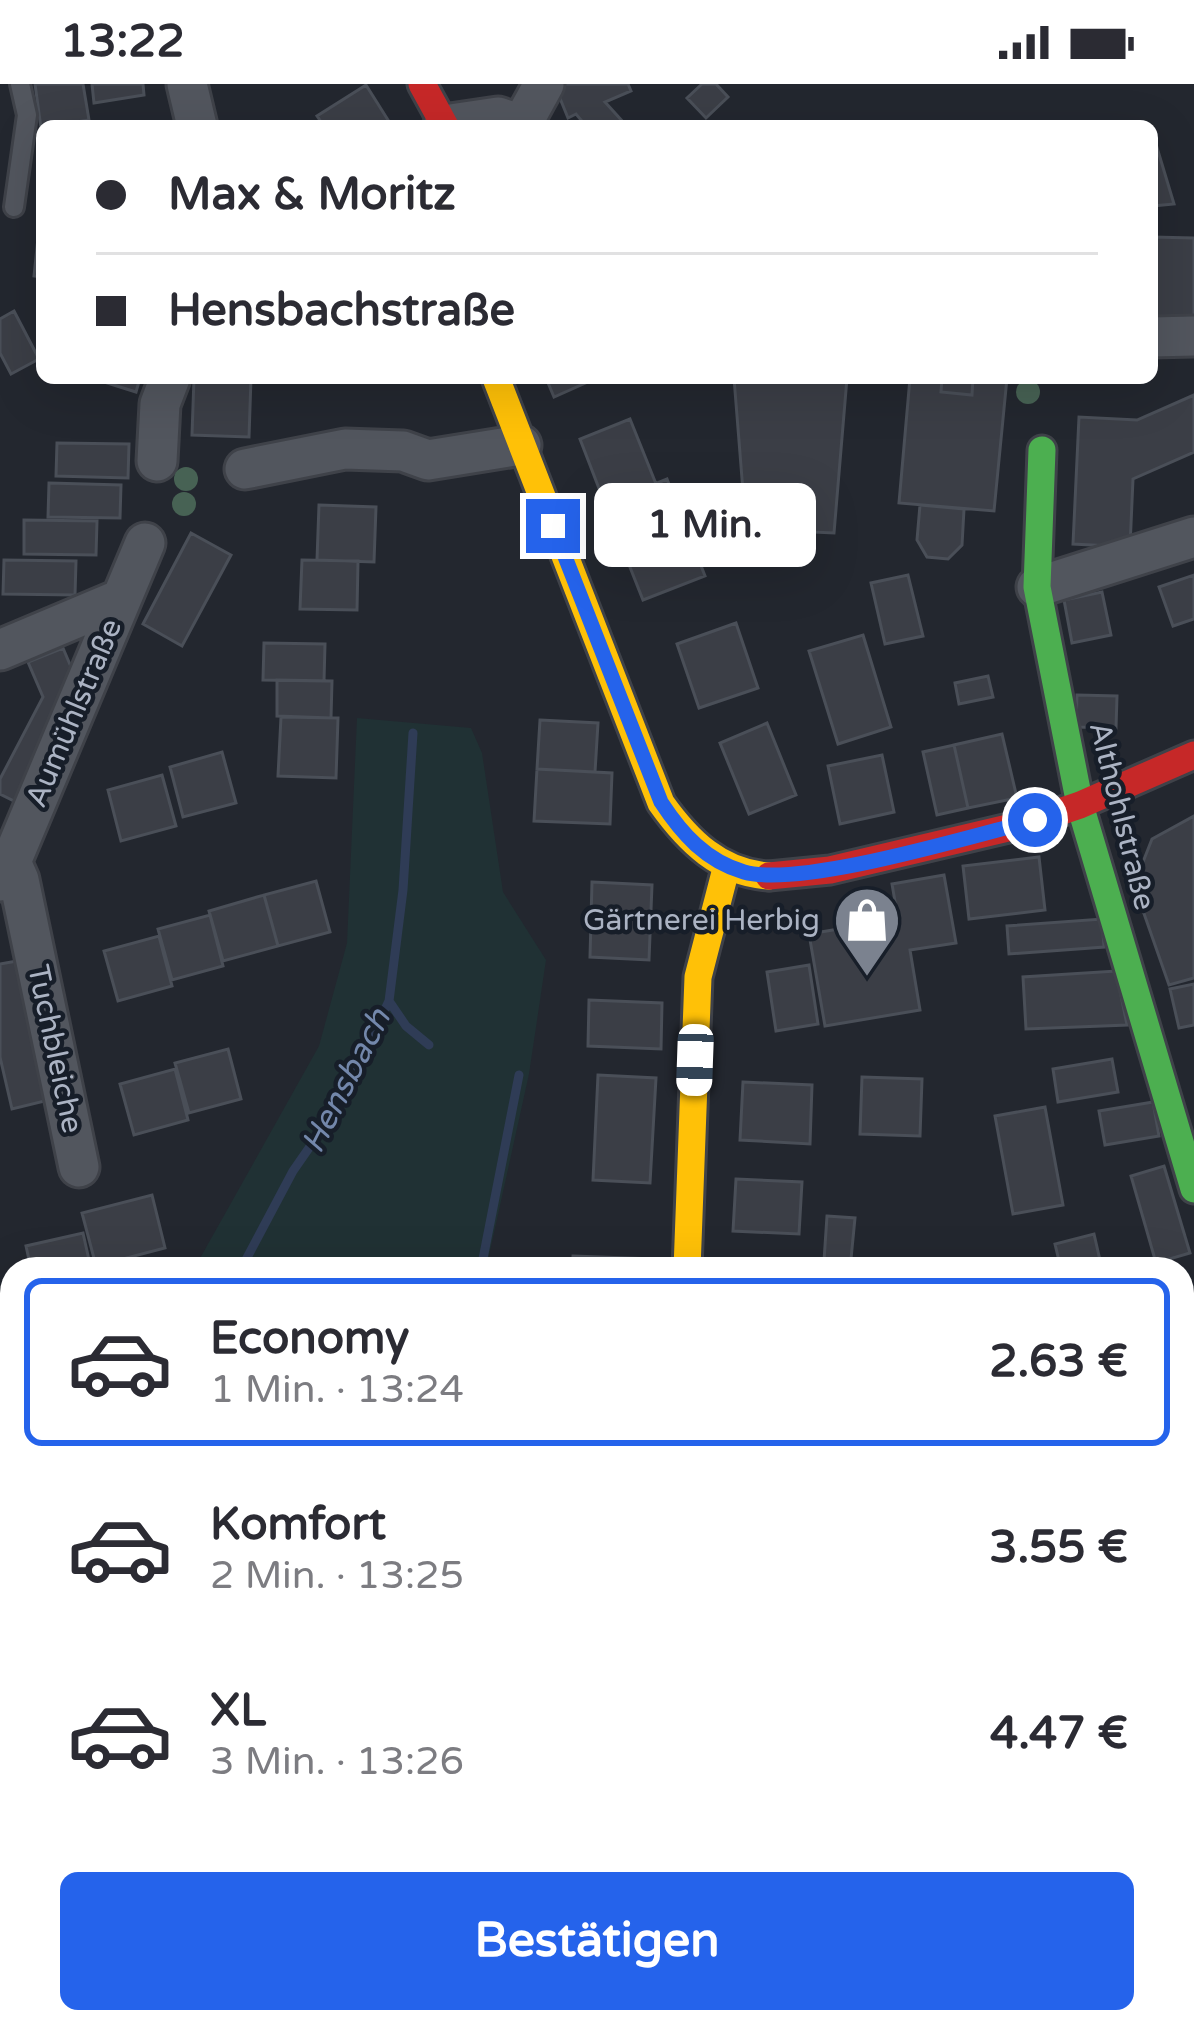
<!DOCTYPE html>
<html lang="de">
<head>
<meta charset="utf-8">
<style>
  :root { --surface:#fff; --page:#f7f7f7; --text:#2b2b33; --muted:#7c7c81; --line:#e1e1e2; --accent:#2563eb }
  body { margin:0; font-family:"Varela Round",sans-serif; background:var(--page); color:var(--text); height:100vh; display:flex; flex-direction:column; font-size:45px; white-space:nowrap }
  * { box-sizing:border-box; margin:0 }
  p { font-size:39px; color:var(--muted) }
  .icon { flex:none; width:66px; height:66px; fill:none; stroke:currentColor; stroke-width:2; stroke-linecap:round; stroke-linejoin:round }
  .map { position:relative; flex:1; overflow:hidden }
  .panel { position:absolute; left:0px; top:1173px; width:1194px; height:777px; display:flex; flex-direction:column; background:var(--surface); border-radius:36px 36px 0 0; box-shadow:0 12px 48px #0002 }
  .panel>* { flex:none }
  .hud { position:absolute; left:36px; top:36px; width:1122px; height:264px; border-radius:18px; box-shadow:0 12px 48px #0002; display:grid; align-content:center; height:264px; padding:0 60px; background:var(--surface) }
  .end { position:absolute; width:54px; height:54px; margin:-27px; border:15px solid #2563eb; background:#fff; box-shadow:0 0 0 6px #fff }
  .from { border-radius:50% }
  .bubble { position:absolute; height:84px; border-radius:18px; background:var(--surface); box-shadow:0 12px 48px #0002; font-size:39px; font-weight:700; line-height:84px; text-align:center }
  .car { position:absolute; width:36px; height:72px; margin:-36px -18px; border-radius:15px; box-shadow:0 0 9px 3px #0007; background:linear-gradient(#fff 24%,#345 0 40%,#fff 0 76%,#345 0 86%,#fff 0) }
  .hud b { display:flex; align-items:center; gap:42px; height:114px; font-size:45px }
  .hud b+b { border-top:3px solid var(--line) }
  .hud i { width:30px; height:30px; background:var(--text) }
  ul { padding:21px 0 0; list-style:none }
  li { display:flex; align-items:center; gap:36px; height:168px; margin:0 24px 18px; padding:0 36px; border:6px solid transparent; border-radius:18px }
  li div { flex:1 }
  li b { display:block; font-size:45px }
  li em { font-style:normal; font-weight:700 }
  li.current { border-color:var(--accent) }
  li>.icon { width:108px; height:108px; stroke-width:1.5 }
  .primary-button { display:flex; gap:24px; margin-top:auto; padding:24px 60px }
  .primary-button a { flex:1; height:138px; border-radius:18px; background:var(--accent); color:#fff; font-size:48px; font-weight:700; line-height:138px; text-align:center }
  .status { display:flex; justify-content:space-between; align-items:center; height:84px; padding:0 60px; background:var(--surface); direction:ltr }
  .status svg { height:33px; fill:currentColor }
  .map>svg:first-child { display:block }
</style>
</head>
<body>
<div class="status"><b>13:22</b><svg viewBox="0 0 49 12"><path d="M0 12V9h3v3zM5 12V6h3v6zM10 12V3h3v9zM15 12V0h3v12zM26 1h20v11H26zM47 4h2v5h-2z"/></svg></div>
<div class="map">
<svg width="1194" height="1948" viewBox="0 0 1194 1948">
  <rect width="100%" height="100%" fill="#23272f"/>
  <!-- green -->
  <path fill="#203134" d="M357,634L471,644L482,669L503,808L546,876L529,990L486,1185H194L319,962L347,859Z
    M12,1529V1938H134L130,1948H0V1552Z"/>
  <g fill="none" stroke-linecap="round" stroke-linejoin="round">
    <!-- stream -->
    <path stroke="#2f3c56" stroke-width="9" d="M389,917L406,942L429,961
      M241,1185L293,1087L341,1018L389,917L403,806L413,649
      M481,1185L519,991
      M0,1696L12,1673
      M110,1948L115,1938"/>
  </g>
  <!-- building -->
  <path fill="#3b3e46" stroke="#4a4f58" stroke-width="3" d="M35,0H83L89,36L41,44Z
    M92,0H143L144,11L94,19Z
    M561,0H628L631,7L605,18L624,39L586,42L576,30L568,34L555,2Z
    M702,0H716L728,13L706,34L687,14Z
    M366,1L388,36L378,42H324L317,32Z
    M1152,47L1174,120L1152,122Z
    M40,135H42V193L34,192Z
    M1152,153L1194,154V232L1152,235Z
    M14,227L39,275L11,290L0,269V235Z
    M105,294H140L136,308L104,298Z
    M194,294H251L249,353L192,351Z
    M546,294H589L590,297L554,313Z
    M734,294H847L834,449L746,445Z
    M910,294H942L941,308L972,311L973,294H1007L994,427L899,419Z
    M942,294H973L972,311L941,308Z
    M1194,311V368L1133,395L1130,463L1073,460L1079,333L1137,336Z
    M630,335L656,400L605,420L580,355Z
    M57,359L129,360L128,394L56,392Z
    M667,395L705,492L643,516L605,420Z
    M49,399L121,401L120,434L48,433Z
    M319,421L376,423L374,478L317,476Z
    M920,421L964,425L962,461L948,475L927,473L917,456Z
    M24,436L97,437L96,471L24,470Z
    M191,449L231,471L182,562L143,540Z
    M4,476L76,477L75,511L3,510Z
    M302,476L358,477L357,526L300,525Z
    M908,491L923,552L885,560L871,499Z
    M1194,491V535L1173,542L1159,503Z
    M1102,508L1111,551L1072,559L1064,516Z
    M736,539L758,604L699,624L677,560Z
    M863,551L891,643L838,660L809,567Z
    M264,559L325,560L324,597L263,596Z
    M63,564L79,602L18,719L0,710V695L43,613L28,578Z
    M988,592L993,613L959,620L955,599Z
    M277,596L332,597L331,634L277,632Z
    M1077,611L1117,612L1116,644L1076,643Z
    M281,633L338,634L336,694L278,692Z
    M540,636L598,639L595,688L537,685Z
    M767,639L796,711L749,730L720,659Z
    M1002,650L1017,714L968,724L954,661Z
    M954,661L968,724L937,731L923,668Z
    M222,668L236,719L183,733L170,683Z
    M882,671L894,728L840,740L828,682Z
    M537,685L612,689L610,740L534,737Z
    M162,691L176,742L121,757L108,706Z
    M1194,732V894L1169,901L1134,801L1152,755Z
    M1039,773L1045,826L969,835L963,782Z
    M944,791L956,859L910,866L920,926L825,942L809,850L898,835L892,800Z
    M316,797L330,848L278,862L264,811Z
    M592,798L652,801L649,876L590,873Z
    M264,811L278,862L223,877L209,827Z
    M210,831L223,882L172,896L158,845Z
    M1102,835L1104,863L1009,870L1007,842Z
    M159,852L172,902L118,917L104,867Z
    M17,877L49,1016L12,1025L0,973V880Z
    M809,881L818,940L776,947L767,888Z
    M1116,887L1127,941L1026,945L1023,893Z
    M1194,900V941L1179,944L1170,905Z
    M589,916L662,919L661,965L588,962Z
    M228,965L241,1015L189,1029L175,979Z
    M1112,975L1118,1008L1058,1018L1053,985Z
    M175,985L188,1036L134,1051L120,1000Z
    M598,991L656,994L650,1099L593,1096Z
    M862,993L922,995L920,1052L860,1050Z
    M743,998L812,1001L810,1060L740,1056Z
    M1153,1018L1159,1052L1105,1061L1099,1027Z
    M1045,1023L1063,1121L1013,1130L995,1032Z
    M1164,1082L1190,1169L1156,1179L1131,1092Z
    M736,1095L802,1098L799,1150L733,1147Z
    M152,1111L165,1164L96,1182L82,1129Z
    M827,1132L855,1134L850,1185H837L824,1177Z
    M83,1149L91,1185H31L26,1162Z
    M1094,1150L1102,1185H1061L1055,1160Z
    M573,1172L654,1175L653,1185H572Z
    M1194,1213V1259L1182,1262V1217Z
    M1194,1280V1340L1182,1304V1284Z
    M1182,1412L1194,1420V1438L1182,1456Z
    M346,1938H424L419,1948H342Z
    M431,1938H467L472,1940L469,1948H427Z
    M537,1938H566L582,1946L532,1948Z
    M646,1938H704L706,1939L699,1948H639Z
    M916,1938H964L981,1948H911Z
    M1098,1938H1120L1136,1948H1091Z"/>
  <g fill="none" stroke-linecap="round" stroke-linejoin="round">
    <!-- lane casing -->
    <g stroke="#3f4249" stroke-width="24">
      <path id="lane" d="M14,123L27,31L20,0"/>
    </g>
    <!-- street casing -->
    <g stroke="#3f4249" stroke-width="45">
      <path id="street" d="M187,0L197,42
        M522,40L544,0
        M444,41L498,33L524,42
        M1152,253L1194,252
        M157,377L160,320L170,294
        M245,385L345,365L403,367L428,376L521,361
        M1037,503L1194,453
        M0,566L121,515
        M11,778L19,796L79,1083
        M0,797L11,778L145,459
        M1182,1510L1194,1492
        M1182,1658L1194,1674
        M1182,1737L1194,1717
        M749,1938L763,1948
        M505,1948L509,1938
        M1056,1948L1062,1938"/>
    </g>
    <!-- fast casing -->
    <g stroke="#3f4249" stroke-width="33">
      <path id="fast" d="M1042,366L1037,503L1080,721L1194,1105"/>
    </g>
    <!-- slow casing -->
    <g stroke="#3f4249" stroke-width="33">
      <path id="slow" d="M496,294L661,719C688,757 720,789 769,792
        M687,1185L698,893L727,781"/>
    </g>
    <!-- jam casing -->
    <g stroke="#3f4249" stroke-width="33">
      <path id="jam" d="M422,0L445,42
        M769,792L830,786L1021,741L1080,721L1194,671"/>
    </g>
    <!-- lane -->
    <use href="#lane" stroke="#52565e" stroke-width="18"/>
    <!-- street -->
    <use href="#street" stroke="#52565e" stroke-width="39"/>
    <!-- fast -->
    <use href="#fast" stroke="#4caf50" stroke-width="27"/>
    <!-- slow -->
    <use href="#slow" stroke="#ffc107" stroke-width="27"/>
    <!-- jam -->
    <use href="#jam" stroke="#c62828" stroke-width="27"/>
  </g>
  <!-- trees -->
  <g fill="#476254">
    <circle cx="1028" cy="308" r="12"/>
    <circle cx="186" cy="395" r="12"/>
    <circle cx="184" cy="420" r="12"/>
  </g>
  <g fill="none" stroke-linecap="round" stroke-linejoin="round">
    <!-- route -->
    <path stroke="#2563eb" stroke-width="15" d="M553,442L661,718C682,750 706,777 744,788C801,804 971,752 1035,736"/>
  </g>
  <!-- icons -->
  <defs>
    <g id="shop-pin" transform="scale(3.45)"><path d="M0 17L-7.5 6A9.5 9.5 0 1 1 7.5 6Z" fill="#7b828f" stroke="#171e29"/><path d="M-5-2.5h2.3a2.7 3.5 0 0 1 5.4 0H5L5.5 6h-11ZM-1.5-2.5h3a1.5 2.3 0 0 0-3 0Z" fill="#fff"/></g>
  </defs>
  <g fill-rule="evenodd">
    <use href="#shop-pin" x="867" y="836"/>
  </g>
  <g text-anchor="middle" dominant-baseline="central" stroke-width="9" stroke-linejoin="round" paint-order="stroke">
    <!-- street labels -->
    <g font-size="30" fill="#abb3c3" stroke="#171e29">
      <text transform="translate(74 629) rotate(-67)">Aumühlstraße</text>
      <text transform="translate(1122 732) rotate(76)">Althohlstraße</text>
      <text transform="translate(55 965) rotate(78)">Tuchbleiche</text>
    </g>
    <!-- poi labels -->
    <g font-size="30" fill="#abb3c3" stroke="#171e29" text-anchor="end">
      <text x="820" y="836">Gärtnerei Herbig</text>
    </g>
    <!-- water labels -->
    <g font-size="33" font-style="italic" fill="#7387ab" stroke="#171e29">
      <text transform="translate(346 997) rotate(-63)">Hensbach</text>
    </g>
  </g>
</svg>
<i class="end from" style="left:1035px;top:736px"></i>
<i class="end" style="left:553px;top:442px"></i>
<div class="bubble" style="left:594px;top:399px;width:222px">1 Min.</div>
<i class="car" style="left:695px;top:976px;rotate:182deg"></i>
<div class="hud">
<b><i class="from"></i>Max &amp; Moritz</b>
<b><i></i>Hensbachstraße</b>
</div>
<section class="panel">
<ul>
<li class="current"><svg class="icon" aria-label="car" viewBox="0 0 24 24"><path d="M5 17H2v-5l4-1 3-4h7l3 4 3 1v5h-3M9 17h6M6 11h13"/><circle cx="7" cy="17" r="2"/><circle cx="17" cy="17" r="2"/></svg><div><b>Economy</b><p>1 Min. · 13:24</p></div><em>2.63 €</em></li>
<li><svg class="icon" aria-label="car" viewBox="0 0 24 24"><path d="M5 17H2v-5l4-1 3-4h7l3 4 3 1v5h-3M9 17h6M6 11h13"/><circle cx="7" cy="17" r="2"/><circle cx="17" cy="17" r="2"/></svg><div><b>Komfort</b><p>2 Min. · 13:25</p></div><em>3.55 €</em></li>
<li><svg class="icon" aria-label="car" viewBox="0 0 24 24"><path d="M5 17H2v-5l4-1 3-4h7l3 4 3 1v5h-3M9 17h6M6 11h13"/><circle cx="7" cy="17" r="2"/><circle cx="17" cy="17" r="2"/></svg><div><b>XL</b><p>3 Min. · 13:26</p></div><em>4.47 €</em></li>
</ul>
<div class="primary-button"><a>Bestätigen</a></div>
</section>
</div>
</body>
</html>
